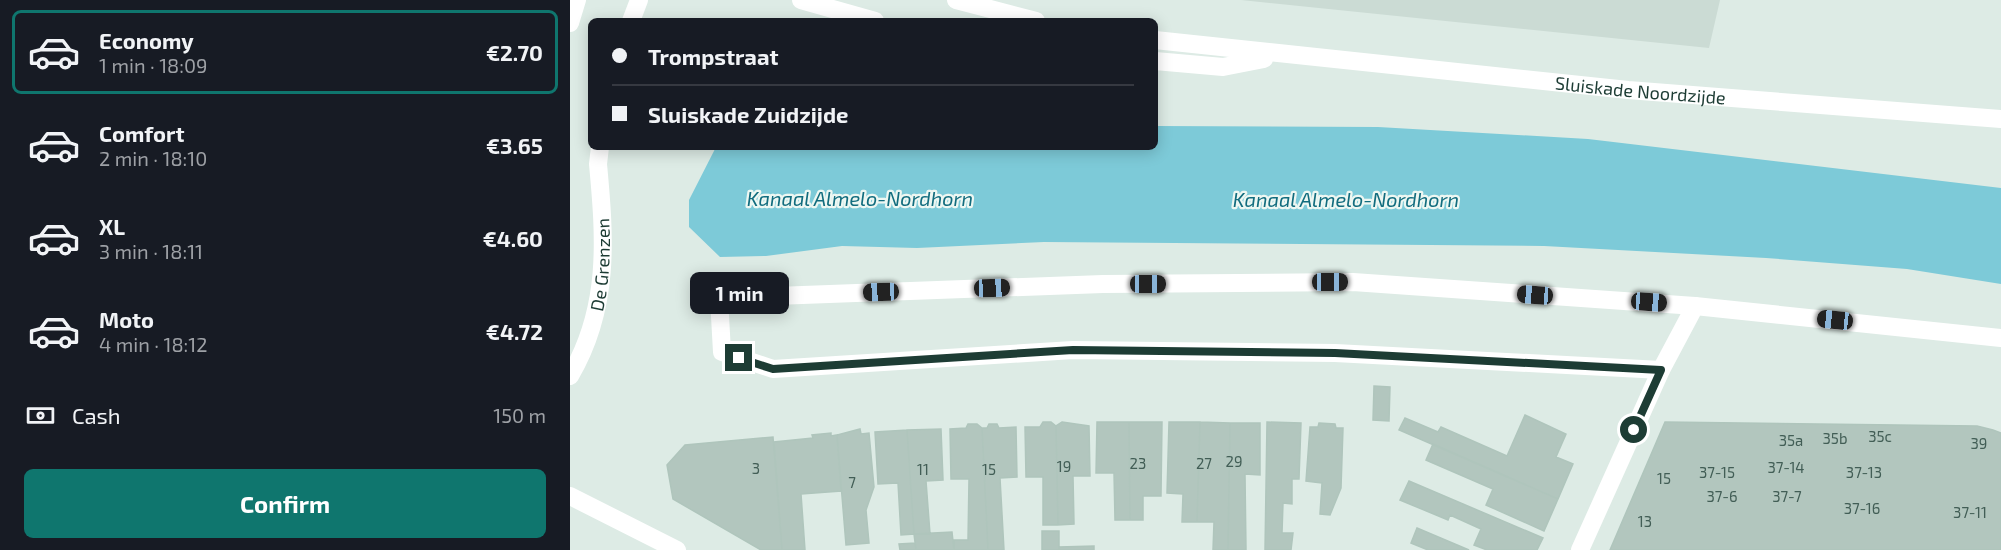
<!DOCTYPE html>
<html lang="en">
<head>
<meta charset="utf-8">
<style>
  :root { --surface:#171b24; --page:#242831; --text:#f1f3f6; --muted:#9ea1a6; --line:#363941; --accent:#0f766e }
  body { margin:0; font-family:"Exo 2",sans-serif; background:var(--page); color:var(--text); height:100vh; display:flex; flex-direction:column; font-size:22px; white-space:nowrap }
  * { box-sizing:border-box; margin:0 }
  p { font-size:20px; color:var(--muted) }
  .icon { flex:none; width:33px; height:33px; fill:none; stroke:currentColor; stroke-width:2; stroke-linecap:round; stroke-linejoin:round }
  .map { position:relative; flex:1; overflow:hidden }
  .panel { display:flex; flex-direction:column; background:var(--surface); width:570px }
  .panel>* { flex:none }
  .guide { position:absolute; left:18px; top:18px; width:570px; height:132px; border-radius:9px; box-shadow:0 3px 15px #0003; display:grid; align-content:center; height:132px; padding:0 24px; background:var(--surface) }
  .end { position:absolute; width:27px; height:27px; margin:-14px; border:8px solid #1d3c34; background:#fff; box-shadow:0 0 0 3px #fff }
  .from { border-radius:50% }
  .bubble { position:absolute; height:42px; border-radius:9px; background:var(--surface); box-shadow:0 3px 15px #0003; font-size:20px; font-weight:700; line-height:42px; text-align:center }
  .car { position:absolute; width:18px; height:36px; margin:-18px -9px; border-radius:8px; box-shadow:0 0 4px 2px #0007; background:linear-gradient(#222 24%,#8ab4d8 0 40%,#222 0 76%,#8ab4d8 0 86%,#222 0) }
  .guide b { display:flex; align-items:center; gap:21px; height:57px; font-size:22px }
  .guide b+b { border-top:2px solid var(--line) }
  .guide i { width:15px; height:15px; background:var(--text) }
  ul { padding:10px 0 0; list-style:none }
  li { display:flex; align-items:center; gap:18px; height:84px; margin:0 12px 9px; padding:0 12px; border:3px solid transparent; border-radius:9px }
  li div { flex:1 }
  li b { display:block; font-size:22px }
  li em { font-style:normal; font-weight:700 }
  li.active { border-color:var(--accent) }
  li>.icon { width:54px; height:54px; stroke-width:1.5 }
  .pay { display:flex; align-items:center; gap:15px; height:66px; padding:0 24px; font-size:22px }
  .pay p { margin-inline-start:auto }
  .primary-button { display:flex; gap:12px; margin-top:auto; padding:12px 24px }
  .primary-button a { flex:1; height:69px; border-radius:9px; background:var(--accent); color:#fff; font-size:24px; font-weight:700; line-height:69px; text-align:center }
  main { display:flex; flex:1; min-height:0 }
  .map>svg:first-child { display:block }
</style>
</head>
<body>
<main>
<section class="panel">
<ul>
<li class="active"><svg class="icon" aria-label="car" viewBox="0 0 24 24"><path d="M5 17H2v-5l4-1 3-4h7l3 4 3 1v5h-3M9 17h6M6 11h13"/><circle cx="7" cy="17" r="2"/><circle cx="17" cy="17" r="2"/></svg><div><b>Economy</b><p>1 min · 18:09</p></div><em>€2.70</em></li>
<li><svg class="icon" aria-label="car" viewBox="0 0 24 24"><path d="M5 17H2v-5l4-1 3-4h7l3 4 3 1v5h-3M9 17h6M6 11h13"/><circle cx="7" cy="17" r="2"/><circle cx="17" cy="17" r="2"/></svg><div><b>Comfort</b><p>2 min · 18:10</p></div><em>€3.65</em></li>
<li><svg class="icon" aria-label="car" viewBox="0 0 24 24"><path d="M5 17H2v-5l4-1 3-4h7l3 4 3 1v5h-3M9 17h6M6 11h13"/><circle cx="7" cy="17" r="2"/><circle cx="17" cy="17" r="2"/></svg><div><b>XL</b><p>3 min · 18:11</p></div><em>€4.60</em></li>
<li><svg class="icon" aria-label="car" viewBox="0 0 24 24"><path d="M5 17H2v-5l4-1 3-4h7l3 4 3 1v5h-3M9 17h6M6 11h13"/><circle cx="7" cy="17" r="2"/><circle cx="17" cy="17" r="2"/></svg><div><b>Moto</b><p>4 min · 18:12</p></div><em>€4.72</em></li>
</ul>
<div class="pay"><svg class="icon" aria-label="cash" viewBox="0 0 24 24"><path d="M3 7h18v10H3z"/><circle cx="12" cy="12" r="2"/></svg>Cash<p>150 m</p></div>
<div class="primary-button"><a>Confirm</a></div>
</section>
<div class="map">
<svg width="1431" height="550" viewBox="0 0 1431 550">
  <rect width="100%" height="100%" fill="#ddebe5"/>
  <!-- built -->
  <path fill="#cbdbd4" d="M671,0H1150L1139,48Z"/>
  <!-- water -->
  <path fill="#7dcad8" d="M585,126L808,127L1018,139L1431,188V284L1337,269L1196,258L974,246L474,242L347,248L272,246L196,256L150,257L119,227V200L145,149L149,147H585Z"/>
  <!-- building -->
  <path fill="#b2c6be" stroke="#afc5bc" stroke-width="1.5" d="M804,386L820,387L819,421L803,420Z
    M955,415L996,434L986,457L1003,464L988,499L829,430L835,418L868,432L871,427L937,456Z
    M473,422H481L486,426L488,525H473V477H456L455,427H470Z
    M492,422L519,426L520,476H503L504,524L488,525L486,426Z
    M527,422H559L560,520H545L544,473H526Z
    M559,422H592L591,496H573V520H560Z
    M599,422H630L627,522H612L613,494L597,493Z
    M630,422L660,423L658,550H643L644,522H627Z
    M697,422L731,423L729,479H722V504L713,503L712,533H723L721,550H695Z
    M1095,422L1407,426L1423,430L1431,433V550H1040Z
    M660,423H690V475L675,474L676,550H658Z
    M749,423L765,424L766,428H773L771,488L760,515L750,514L752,483L736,481L740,427H748Z
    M398,424H407L412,428L418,550H384V540H398L399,479H381L380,429L396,428Z
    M419,424H427L429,428L446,427L447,477L430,478L434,550H418L412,428H417Z
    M290,429L291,434L299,433L304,487L296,510L299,543L276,545L267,435Z
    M371,429L373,480L356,481L360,534H344L337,430Z
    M337,430L344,534L331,535L328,483L308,484L305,432Z
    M261,433V436L267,435L271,491L231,494L235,550H212L204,442L243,438L242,435Z
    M203,437L212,550H191L103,499L97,465L115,445Z
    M863,444L988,499L974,531L916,505L923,489L856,460Z
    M839,481L973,538L967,550H917L904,545L911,529L880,515L878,520L830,500Z
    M847,528L899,550H858L841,543Z
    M472,531H489V550H472Z
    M382,532L384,550H346L344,534Z
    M345,543L346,550H330L329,544Z
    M524,546V550H489V547Z"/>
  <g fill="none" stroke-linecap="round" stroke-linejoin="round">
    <!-- minor -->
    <g stroke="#fff" stroke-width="18">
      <path d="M61,21L69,0"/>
      <path d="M0,23L7,0"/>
      <path d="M1091,370L765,353L503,350L203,369L152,352L149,298L533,284L783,282L1125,306L1431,338"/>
      <path id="s1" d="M0,376C40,308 35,239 28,164L30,147"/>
      <path d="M0,496L107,550"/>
      <path d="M1010,550L1091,370L1125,306"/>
    </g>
    <!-- secondary -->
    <g stroke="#fff" stroke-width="18">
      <path d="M231,0L305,21"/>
      <path d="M386,0L466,21"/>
      <path id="s2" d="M585,40L1058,90L1431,119"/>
      <path d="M585,61L653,67L694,59"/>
    </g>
  </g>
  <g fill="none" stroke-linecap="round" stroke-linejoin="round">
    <!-- route -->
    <path stroke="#1d3c34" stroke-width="8" d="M169,358L203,369L503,350L765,353L1091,370L1064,430"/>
  </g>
  <g text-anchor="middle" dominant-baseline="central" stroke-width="4.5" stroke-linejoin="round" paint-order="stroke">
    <!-- number labels -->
    <g font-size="15" fill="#425e56">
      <text x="1310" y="436">35c</text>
      <text x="1265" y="438">35b</text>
      <text x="1221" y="440">35a</text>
      <text x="1409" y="443">39</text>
      <text x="664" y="461">29</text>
      <text x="568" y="463">23</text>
      <text x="634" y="463">27</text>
      <text x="494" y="466">19</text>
      <text x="1216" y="467">37-14</text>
      <text x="186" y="468">3</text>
      <text x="353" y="469">11</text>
      <text x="419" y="469">15</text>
      <text x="1147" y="472">37-15</text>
      <text x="1294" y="472">37-13</text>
      <text x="1094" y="478">15</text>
      <text x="282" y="482">7</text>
      <text x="1152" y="496">37-6</text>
      <text x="1217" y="496">37-7</text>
      <text x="1292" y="508">37-16</text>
      <text x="1400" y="512">37-11</text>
      <text x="1075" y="521">13</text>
    </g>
    <!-- street labels -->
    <g font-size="18" fill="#1d3c34" stroke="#edf7f2">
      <text stroke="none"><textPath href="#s2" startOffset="488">Sluiskade Noordzijde</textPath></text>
      <text stroke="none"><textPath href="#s1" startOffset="117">De Grenzen</textPath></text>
    </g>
    <!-- water labels -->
    <g font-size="20" font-style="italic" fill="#116c7e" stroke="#edf7f2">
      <text x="290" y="198">Kanaal Almelo-Nordhorn</text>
      <text x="776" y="199">Kanaal Almelo-Nordhorn</text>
    </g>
  </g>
</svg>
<i class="end from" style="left:1064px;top:430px"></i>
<i class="end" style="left:169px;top:358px"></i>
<div class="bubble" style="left:120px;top:272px;width:99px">1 min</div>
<i class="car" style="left:760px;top:282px;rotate:90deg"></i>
<i class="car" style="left:578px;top:284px;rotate:90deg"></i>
<i class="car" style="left:422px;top:288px;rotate:88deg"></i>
<i class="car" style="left:311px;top:292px;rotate:268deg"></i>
<i class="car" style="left:965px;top:295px;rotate:274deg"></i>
<i class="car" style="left:1079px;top:302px;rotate:94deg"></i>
<i class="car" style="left:1265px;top:320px;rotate:276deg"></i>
<div class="guide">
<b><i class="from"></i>Trompstraat</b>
<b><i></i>Sluiskade Zuidzijde</b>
</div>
</div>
</main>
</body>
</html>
